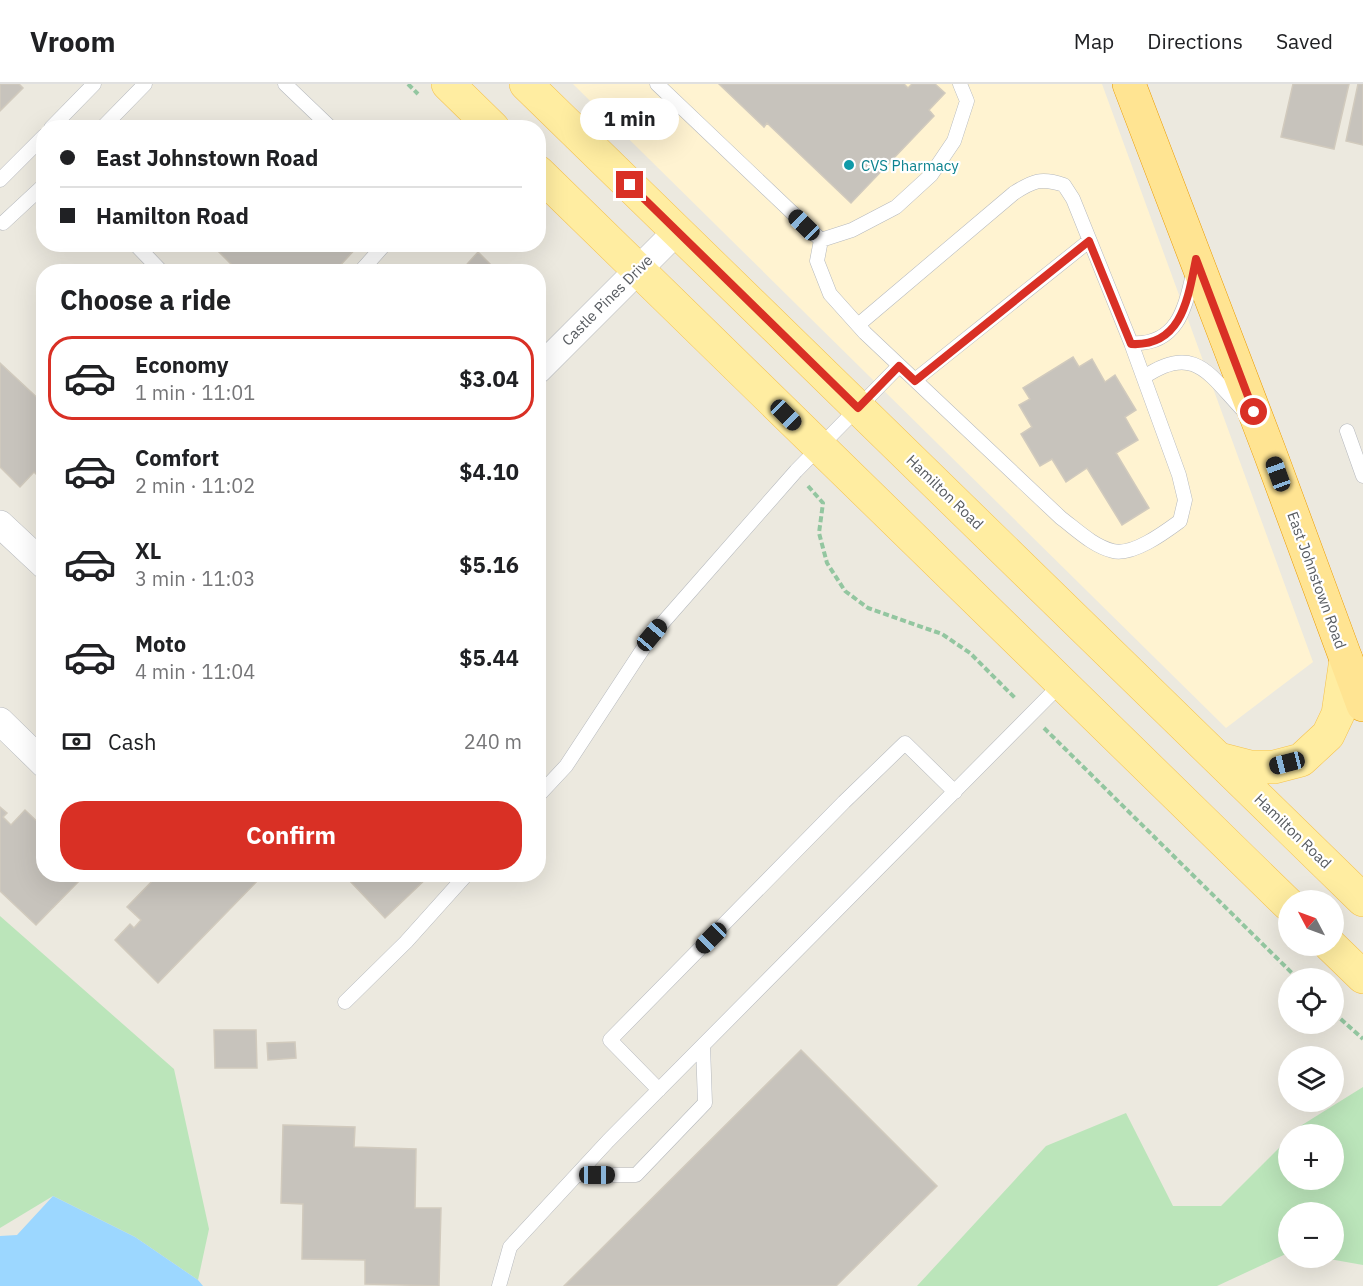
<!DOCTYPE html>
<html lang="en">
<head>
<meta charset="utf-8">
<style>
  :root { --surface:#fff; --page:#f2f2f2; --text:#202124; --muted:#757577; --line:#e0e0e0; --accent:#d93025 }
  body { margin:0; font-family:"IBM Plex Sans",sans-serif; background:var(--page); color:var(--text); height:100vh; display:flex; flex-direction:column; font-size:22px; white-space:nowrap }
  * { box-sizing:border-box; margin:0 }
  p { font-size:20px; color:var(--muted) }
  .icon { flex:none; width:33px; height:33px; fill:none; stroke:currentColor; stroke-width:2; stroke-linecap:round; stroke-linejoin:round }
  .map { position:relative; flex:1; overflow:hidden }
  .details { position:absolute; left:36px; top:180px; width:510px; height:618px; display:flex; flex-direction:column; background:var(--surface); border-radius:24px; box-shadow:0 6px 24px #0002 }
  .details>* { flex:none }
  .banner { position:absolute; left:36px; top:36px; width:510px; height:132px; border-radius:24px; box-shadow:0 6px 24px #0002; display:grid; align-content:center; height:132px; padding:0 24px; background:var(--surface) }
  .needle { width:39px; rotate:311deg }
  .buttons { position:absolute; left:1278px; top:806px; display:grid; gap:12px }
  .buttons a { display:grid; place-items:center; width:66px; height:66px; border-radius:50%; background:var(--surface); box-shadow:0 6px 24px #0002; font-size:30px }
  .end { position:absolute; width:27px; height:27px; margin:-14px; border:8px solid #d93025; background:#fff; box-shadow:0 0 0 3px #fff }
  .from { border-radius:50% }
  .bubble { position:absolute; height:42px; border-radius:21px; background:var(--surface); box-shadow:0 6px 24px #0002; font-size:20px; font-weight:700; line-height:42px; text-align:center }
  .car { position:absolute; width:18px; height:36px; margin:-18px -9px; border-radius:8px; box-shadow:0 0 4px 2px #0007; background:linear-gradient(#222 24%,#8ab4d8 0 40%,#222 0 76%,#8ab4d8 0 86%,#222 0) }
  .banner b { display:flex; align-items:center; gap:21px; height:57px; font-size:22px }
  .banner b+b { border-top:2px solid var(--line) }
  .banner i { width:15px; height:15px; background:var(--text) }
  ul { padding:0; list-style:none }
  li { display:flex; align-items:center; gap:18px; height:84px; margin:0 12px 9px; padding:0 12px; border:3px solid transparent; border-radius:24px }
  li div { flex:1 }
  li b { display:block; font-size:22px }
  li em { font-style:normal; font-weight:700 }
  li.current { border-color:var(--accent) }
  li>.icon { width:54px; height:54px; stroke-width:1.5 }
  h2 { padding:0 24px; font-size:27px; line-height:72px }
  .pay { display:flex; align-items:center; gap:15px; height:66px; padding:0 24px; font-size:22px }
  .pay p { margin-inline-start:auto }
  .action { display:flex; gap:12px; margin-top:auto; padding:12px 24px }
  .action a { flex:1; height:69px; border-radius:24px; background:var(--accent); color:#fff; font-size:24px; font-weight:700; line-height:69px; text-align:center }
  header { display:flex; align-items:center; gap:36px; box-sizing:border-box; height:84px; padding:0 30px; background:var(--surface); border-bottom:2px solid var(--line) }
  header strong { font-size:28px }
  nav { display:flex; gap:33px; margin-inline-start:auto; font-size:21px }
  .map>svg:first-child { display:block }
</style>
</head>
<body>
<header>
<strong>Vroom</strong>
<nav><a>Map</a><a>Directions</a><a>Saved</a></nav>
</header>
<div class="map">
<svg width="1363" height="1202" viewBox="0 0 1363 1202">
  <rect width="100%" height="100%" fill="#ece9df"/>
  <!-- commercial -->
  <path fill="#fff3d1" d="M573,0H1102L1313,578L1226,644Z"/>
  <!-- green -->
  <path fill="#bbe5ba" d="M0,832L174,985L209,1145L198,1196L135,1153L53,1112L0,1144Z
    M1363,1003V1181L1318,1173H1334V1128H1288V1169L1217,1202H917L1046,1062L1126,1029L1173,1122H1221L1288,1055V1095H1334V1050H1293L1302,1041Z"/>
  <!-- water -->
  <path fill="#9cd7ff" d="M53,1112L135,1153L198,1196L203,1202H0V1152L17,1151Z"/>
  <!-- building -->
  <path fill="#c7c3bc" stroke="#d1cabd" stroke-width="1.5" d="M0,0H19L23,4L0,27Z
    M719,0H904L908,4L912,0H935L945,9L929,26L934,32L851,119L767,39L764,43Z
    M1293,0H1349L1334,65L1281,53Z
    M1358,0H1363V61L1346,57Z
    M211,160H360L334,188H239Z
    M478,168L498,188H460Z
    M1073,273L1079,283L1092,275L1105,298L1115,291L1136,326L1125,333L1138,356L1116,369L1149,424L1122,441L1087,384L1066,398L1052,375L1040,382L1021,350L1032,343L1019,321L1030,315L1023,304Z
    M0,279L44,320V405L38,400L42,396L34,388L20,403L0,383Z
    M0,723L7,729L3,733L11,741L25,726L44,744V790H72L79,797L36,841L0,807Z
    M159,790H173L180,797L187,790H264L158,899L115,856L130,840L134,844L141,836L127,823Z
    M355,790H431L385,834L349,796Z
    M214,946H256L257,984H215Z
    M295,958L296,974L268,976L267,959Z
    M801,966L937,1102L836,1202H564Z
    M283,1041L355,1043L354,1063L416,1065L415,1124H441L439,1202L365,1200V1176L302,1175L303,1120L281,1119Z"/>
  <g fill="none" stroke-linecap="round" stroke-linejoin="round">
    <!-- service casing -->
    <g stroke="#b5b8bd" stroke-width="15">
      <path id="service" d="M285,0L331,44
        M657,0L821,156L817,177L830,210L865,249L1061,434C1077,446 1093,462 1113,467C1133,472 1165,448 1180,437L1185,416L1179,391L1131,259L1073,115L1064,101C1041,93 1033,97 1014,109L858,241
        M51,44L94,0
        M102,44L145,0
        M0,96L44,52
        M3,139L44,101
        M821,156L852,146L896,123L931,91L954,57L967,17L960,0
        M135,160L162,188
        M360,188L385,160
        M1131,259C1176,262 1186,225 1193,189
        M1144,293C1194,259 1209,290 1242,325
        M915,296L1089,157
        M1347,347L1363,392
        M538,712L566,682L652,551L796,387L899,282
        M345,918L406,858L467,790
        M659,1006L610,956L844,718L905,659L955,708
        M577,1091H636L705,1019L703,962
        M499,1202L510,1163L608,1057L1062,599"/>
    </g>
    <!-- minor casing -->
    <g stroke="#b5b8bd" stroke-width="28">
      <path id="minor" d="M538,286L677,147
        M0,440L44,481
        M0,637L44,680"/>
    </g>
    <!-- primary casing -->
    <g stroke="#f5c24f" stroke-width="34">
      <path id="primary" d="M448,0L493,44
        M526,0L1363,816
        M538,88L1288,820
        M1219,675L1250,683H1274L1301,676L1328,651L1338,630L1346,575
        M1330,861L1363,893"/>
    </g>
    <!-- trunk casing -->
    <g stroke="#eb9b00" stroke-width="34">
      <path id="trunk" d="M1129,0L1270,369L1363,621"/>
    </g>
    <!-- path -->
    <path stroke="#93c6a0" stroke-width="4" stroke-dasharray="6 3" stroke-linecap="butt" d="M408,0L418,10
      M808,402L823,419L819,449L827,479L845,507L868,524L942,550L970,569L1016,615
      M1044,644L1297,894
      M1334,929L1363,955"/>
    <!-- service -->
    <use href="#service" stroke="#fff" stroke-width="14"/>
    <!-- minor -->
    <use href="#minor" stroke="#fff" stroke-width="27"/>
    <!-- primary -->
    <use href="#primary" stroke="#ffeda1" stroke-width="33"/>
    <!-- trunk -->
    <use href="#trunk" stroke="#ffe492" stroke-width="33"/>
  </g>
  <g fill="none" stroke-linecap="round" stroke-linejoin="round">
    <!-- route -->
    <path stroke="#d93025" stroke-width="8" d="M630,101L858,324L899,282L915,297L1089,157L1131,260C1182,263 1188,214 1196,175L1254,328"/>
  </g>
  <!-- markers -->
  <circle fill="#0f9aa8" stroke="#fff" stroke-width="2" cx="849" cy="81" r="6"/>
  <g text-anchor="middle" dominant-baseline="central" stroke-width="4.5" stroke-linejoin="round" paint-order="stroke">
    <!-- culture labels -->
    <g font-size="15" fill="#0d838f" stroke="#fff" text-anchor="start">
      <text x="861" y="81">CVS Pharmacy</text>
    </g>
    <!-- street labels -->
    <g font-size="15" fill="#585c61" stroke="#fff">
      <text transform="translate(607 216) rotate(-45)">Castle Pines Drive</text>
      <text transform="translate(945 408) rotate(44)">Hamilton Road</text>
      <text transform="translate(1317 496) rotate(70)">East Johnstown Road</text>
      <text transform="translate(1293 747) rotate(44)">Hamilton Road</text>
    </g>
  </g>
</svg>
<div class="buttons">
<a><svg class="needle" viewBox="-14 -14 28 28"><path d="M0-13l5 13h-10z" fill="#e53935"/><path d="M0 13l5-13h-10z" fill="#757577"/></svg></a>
<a><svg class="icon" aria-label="locate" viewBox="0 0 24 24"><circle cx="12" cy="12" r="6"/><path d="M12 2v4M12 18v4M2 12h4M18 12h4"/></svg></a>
<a><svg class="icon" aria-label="layers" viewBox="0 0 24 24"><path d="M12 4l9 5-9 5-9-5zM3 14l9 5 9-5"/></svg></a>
<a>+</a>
<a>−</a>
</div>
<i class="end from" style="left:1254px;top:328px"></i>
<i class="end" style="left:630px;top:101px"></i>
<div class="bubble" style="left:580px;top:14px;width:99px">1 min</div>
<i class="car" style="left:804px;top:141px;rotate:314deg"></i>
<i class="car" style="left:786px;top:331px;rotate:135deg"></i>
<i class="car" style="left:1278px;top:390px;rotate:340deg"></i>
<i class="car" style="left:652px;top:551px;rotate:40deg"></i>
<i class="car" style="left:1287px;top:679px;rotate:256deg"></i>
<i class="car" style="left:711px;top:854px;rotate:225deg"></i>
<i class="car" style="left:597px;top:1091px;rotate:90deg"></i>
<div class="banner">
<b><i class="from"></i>East Johnstown Road</b>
<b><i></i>Hamilton Road</b>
</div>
<section class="details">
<h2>Choose a ride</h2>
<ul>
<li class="current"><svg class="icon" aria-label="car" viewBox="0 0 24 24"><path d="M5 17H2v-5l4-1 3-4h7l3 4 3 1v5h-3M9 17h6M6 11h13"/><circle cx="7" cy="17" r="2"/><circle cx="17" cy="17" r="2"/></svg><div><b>Economy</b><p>1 min · 11:01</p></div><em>$3.04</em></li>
<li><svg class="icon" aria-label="car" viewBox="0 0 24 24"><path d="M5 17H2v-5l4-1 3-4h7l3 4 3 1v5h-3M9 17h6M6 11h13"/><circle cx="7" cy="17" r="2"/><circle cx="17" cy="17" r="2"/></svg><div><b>Comfort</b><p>2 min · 11:02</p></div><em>$4.10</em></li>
<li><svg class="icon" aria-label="car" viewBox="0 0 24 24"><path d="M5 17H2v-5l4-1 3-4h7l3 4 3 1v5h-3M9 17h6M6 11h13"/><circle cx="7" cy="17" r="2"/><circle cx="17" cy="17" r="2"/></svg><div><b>XL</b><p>3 min · 11:03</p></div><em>$5.16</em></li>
<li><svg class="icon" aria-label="car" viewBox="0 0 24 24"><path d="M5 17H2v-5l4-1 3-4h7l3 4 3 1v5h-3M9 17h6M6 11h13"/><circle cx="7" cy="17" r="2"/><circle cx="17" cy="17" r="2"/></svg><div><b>Moto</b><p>4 min · 11:04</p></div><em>$5.44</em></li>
</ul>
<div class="pay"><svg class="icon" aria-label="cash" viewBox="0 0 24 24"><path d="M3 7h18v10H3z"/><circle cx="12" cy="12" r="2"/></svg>Cash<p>240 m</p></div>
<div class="action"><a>Confirm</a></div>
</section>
</div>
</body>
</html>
